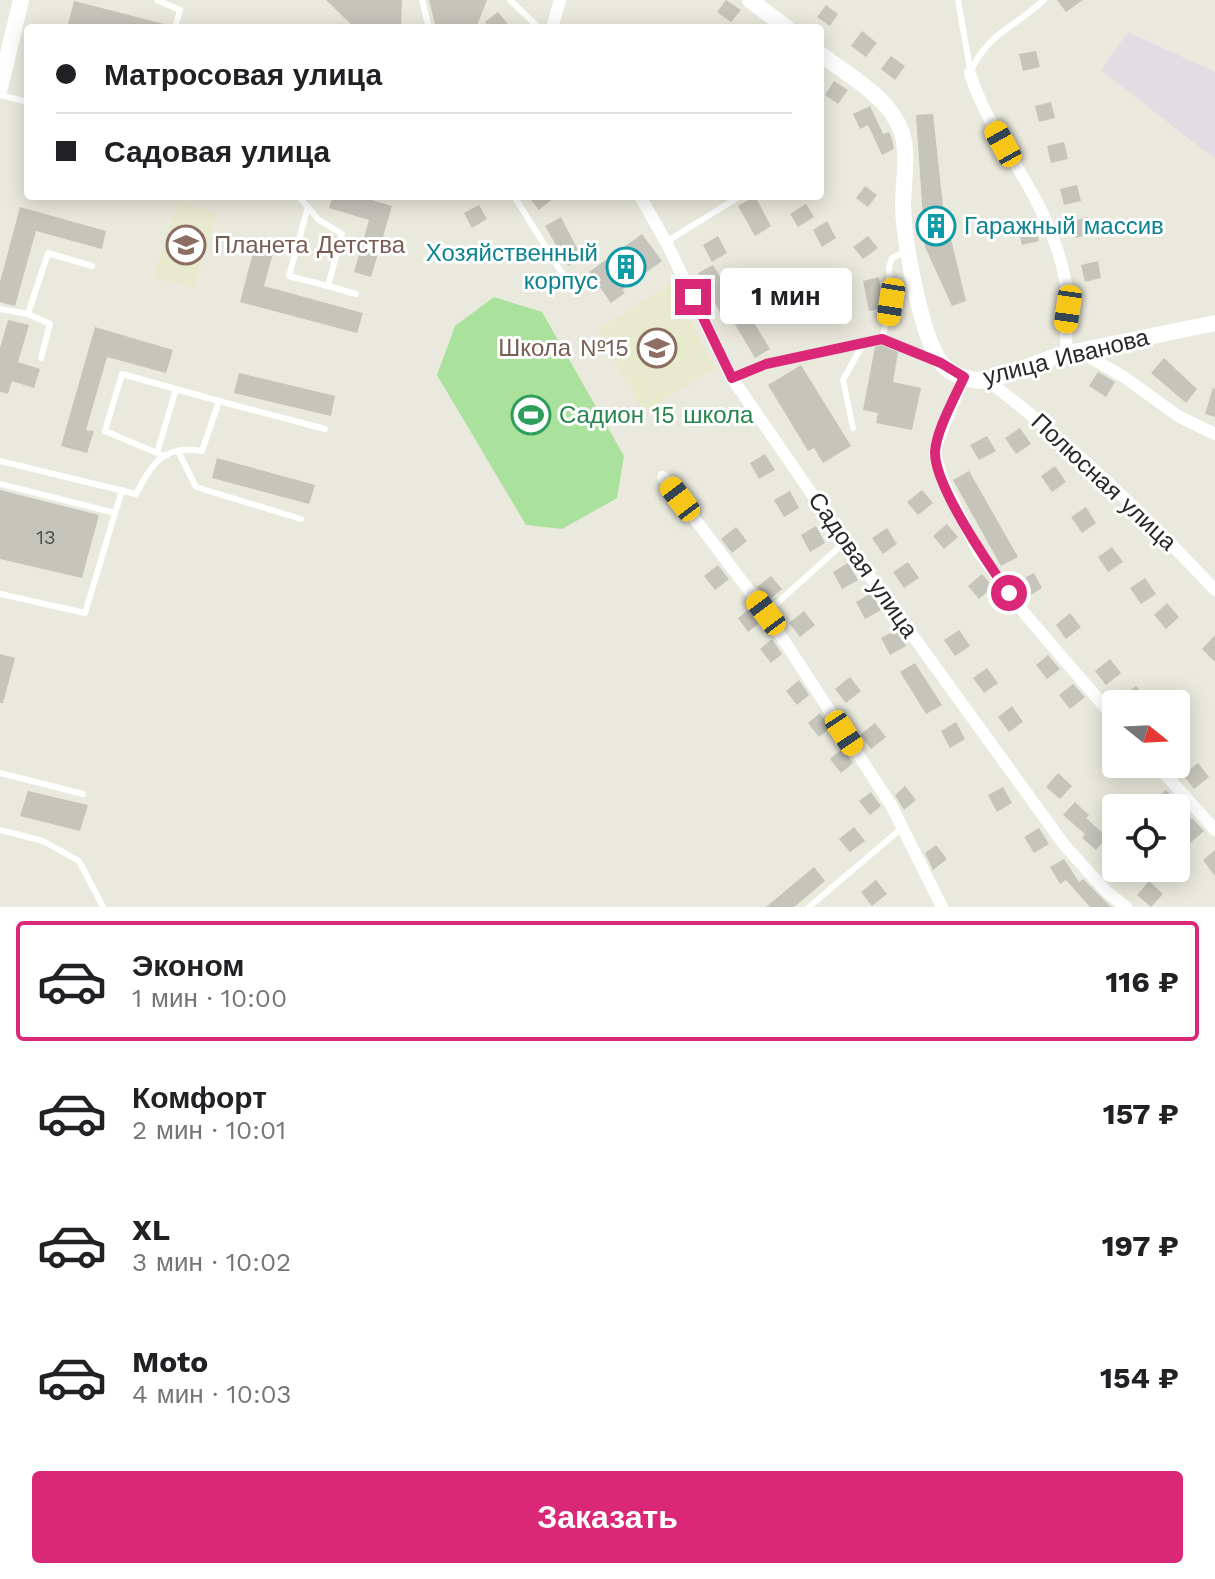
<!DOCTYPE html>
<html lang="ru">
<head>
<meta charset="utf-8">
<style>
  :root { --surface:#fff; --page:#f2f2f2; --text:#202124; --muted:#757577; --line:#e0e0e0; --accent:#db2777 }
  body { margin:0; font-family:"Work Sans",sans-serif; background:var(--page); color:var(--text); height:100vh; display:flex; flex-direction:column; font-size:30px; white-space:nowrap }
  * { box-sizing:border-box; margin:0 }
  p { font-size:26px; color:var(--muted) }
  .icon { flex:none; width:44px; height:44px; fill:none; stroke:currentColor; stroke-width:2; stroke-linecap:round; stroke-linejoin:round }
  .map { position:relative; height:907px; overflow:hidden }
  .drawer { display:flex; flex-direction:column; background:var(--surface); flex:1 }
  .drawer>* { flex:none }
  .top-card { position:absolute; left:24px; top:24px; width:800px; height:176px; border-radius:8px; box-shadow:0 4px 20px #0003; display:grid; align-content:center; height:176px; padding:0 32px; background:var(--surface) }
  .needle { width:52px; rotate:108deg }
  .controls { position:absolute; left:1102px; top:690px; display:grid; gap:16px }
  .controls a { display:grid; place-items:center; width:88px; height:88px; border-radius:8px; background:var(--surface); box-shadow:0 4px 20px #0003; font-size:40px }
  .end { position:absolute; width:36px; height:36px; margin:-18px; border:10px solid #db2777; background:#fff; box-shadow:0 0 0 4px #fff }
  .from { border-radius:50% }
  .bubble { position:absolute; height:56px; border-radius:8px; background:var(--surface); box-shadow:0 4px 20px #0003; font-size:26px; font-weight:700; line-height:56px; text-align:center }
  .car { position:absolute; width:24px; height:48px; margin:-24px -12px; border-radius:10px; box-shadow:0 0 6px 2px #0007; background:linear-gradient(#f5c518 24%,#345 0 40%,#f5c518 0 76%,#345 0 86%,#f5c518 0) }
  .top-card b { display:flex; align-items:center; gap:28px; height:76px; font-size:30px }
  .top-card b+b { border-top:2px solid var(--line) }
  .top-card i { width:20px; height:20px; background:var(--text) }
  ul { padding:14px 0 0; list-style:none }
  li { display:flex; align-items:center; gap:24px; height:120px; margin:0 16px 12px; padding:0 16px; border:4px solid transparent; border-radius:8px }
  li div { flex:1 }
  li b { display:block; font-size:30px }
  li em { font-style:normal; font-weight:700 }
  li.active { border-color:var(--accent) }
  li>.icon { width:72px; height:72px; stroke-width:1.5 }
  .primary-button { display:flex; gap:16px; margin-top:auto; padding:16px 32px }
  .primary-button a { flex:1; height:92px; border-radius:8px; background:var(--accent); color:#fff; font-size:32px; font-weight:700; line-height:92px; text-align:center }
  .map>svg:first-child { display:block }
</style>
</head>
<body>
<div class="map">
<svg width="1215" height="907" viewBox="0 0 1215 907">
  <rect width="100%" height="100%" fill="#eae9dd"/>
  <!-- industrial -->
  <path fill="#e1dde3" d="M1128,32L1215,72V159L1101,70Z"/>
  <!-- education -->
  <path fill="#e8eace" d="M178,202L217,213L194,288L154,277Z
    M671,283L715,368L643,413L599,329Z"/>
  <!-- pitch -->
  <path fill="#aae19c" d="M494,297L542,312L624,456L617,498L562,529L526,525L437,375L455,326Z"/>
  <!-- building -->
  <path fill="#c5c5bc" d="M326,0H402L401,28H355Z
    M429,0H487L476,28H436Z
    M726,0L741,10L731,22L717,12Z
    M1057,0H1083L1066,12Z
    M74,1L168,25V28H67Z
    M826,5L838,14L830,26L817,17Z
    M498,12L511,28H489L485,22Z
    M862,31L877,43L866,57L851,46Z
    M1036,51L1040,67L1023,71L1019,54Z
    M891,56L905,66L895,80L881,69Z
    M834,81L848,90L838,104L825,95Z
    M1051,102L1055,118L1039,122L1035,106Z
    M870,106L883,134L889,132L892,139L894,149L882,155L868,125L860,129L853,114Z
    M933,114L943,206L966,301L952,306L925,247L916,115Z
    M1064,142L1068,159L1051,163L1047,146Z
    M1077,185L1081,201L1064,205L1060,189Z
    M865,186L877,195L868,207L856,198Z
    M333,196H358L392,206L371,277L354,272L369,220L329,208Z
    M528,196H556L539,210Z
    M755,196L771,226L755,236L738,206Z
    M806,204L814,217L798,227L790,214Z
    M479,205L487,219L472,228L464,213Z
    M20,207L106,231L102,249L36,231L15,306L0,302V282Z
    M561,217L582,258L568,266L545,226Z
    M1088,217L1092,234L1075,238L1072,221Z
    M827,221L836,238L822,247L813,230Z
    M1035,224L1039,241L1022,245L1018,228Z
    M642,234L662,261L622,290L625,293L611,303L589,272Z
    M718,236L727,253L712,262L703,245Z
    M868,236L878,248L863,259L853,247Z
    M255,245L274,250L264,286L363,313L357,333L240,302Z
    M1098,261L1101,278L1085,282L1081,265Z
    M713,265L739,309L744,306L770,349L755,358L727,311L721,314L698,273Z
    M879,277L883,308L869,311L863,281Z
    M842,294L843,314L828,317L827,296Z
    M8,320L29,325L18,362L40,369L34,388L12,381L8,394L0,392V348Z
    M95,327L173,350L166,373L107,357L86,430L94,431L87,453L61,446Z
    M881,345L898,352L893,382L921,388L912,430L876,423L878,413L863,410L875,347Z
    M1164,358L1197,389L1186,403L1151,373Z
    M801,365L851,446L823,463L814,448L808,451L768,385Z
    M1098,372L1115,382L1106,397L1089,386Z
    M239,373L335,396L331,416L234,393Z
    M1213,388L1215,389V417L1205,414Z
    M1020,428L1031,444L1016,454L1005,438Z
    M987,436L996,451L979,460L970,445Z
    M765,454L775,470L759,479L750,463Z
    M217,458L315,485L309,504L212,478Z
    M1055,466L1066,482L1052,492L1041,476Z
    M969,471L1018,557L1001,566L953,480Z
    M0,490L99,515L82,578L0,559Z
    M922,490L933,503L918,515L907,502Z
    M790,491L799,508L784,517L774,500Z
    M1086,507L1096,523L1082,533L1071,517Z
    M947,524L958,537L944,549L933,536Z
    M816,526L825,543L810,552L801,535Z
    M736,527L747,541L732,553L721,539Z
    M887,528L897,544L883,554L872,538Z
    M1112,547L1123,562L1108,572L1098,557Z
    M908,562L919,578L904,588L893,572Z
    M848,563L858,580L842,589L833,572Z
    M718,565L729,579L715,590L704,576Z
    M1034,573L1042,588L1026,598L1017,582Z
    M982,574L993,587L979,599L968,586Z
    M771,576L782,589L768,601L757,587Z
    M1145,578L1156,594L1141,604L1130,588Z
    M871,593L881,610L865,619L856,602Z
    M1167,603L1179,617L1166,629L1154,615Z
    M751,608L761,622L748,632L738,618Z
    M804,611L815,625L800,637L789,623Z
    M1070,613L1081,627L1066,639L1056,625Z
    M896,630L906,646L890,655L881,638Z
    M959,630L970,646L955,656L944,640Z
    M1215,635V662L1202,649Z
    M772,639L782,654L771,663L760,649Z
    M0,654L15,658L3,703H0Z
    M1048,655L1060,669L1047,679L1036,665Z
    M1110,659L1121,673L1106,685L1095,671Z
    M915,663L942,705L926,714L900,672Z
    M987,668L998,683L984,693L973,678Z
    M850,677L861,691L846,703L835,689Z
    M799,680L809,695L797,705L786,691Z
    M1073,684L1085,697L1070,709L1059,695Z
    M1136,686L1147,700L1141,704H1126L1121,698Z
    M1012,706L1023,722L1009,732L998,717Z
    M820,713L830,728L819,737L808,723Z
    M956,722L965,739L950,748L941,731Z
    M875,723L886,737L871,749L860,735Z
    M843,748L853,763L841,773L830,759Z
    M1198,763L1209,777L1194,789L1183,775Z
    M1058,773L1072,786L1060,799L1046,787Z
    M905,786L916,800L904,810L895,795Z
    M1003,787L1012,803L997,812L988,795Z
    M1166,790L1177,803L1172,808H1157L1152,802Z
    M28,791L88,805L80,831L20,816Z
    M871,792L881,806L870,815L859,801Z
    M1075,802L1089,815L1086,818L1107,837L1096,850L1082,838L1085,834L1063,815Z
    M1192,818L1204,831L1190,843L1179,829Z
    M854,827L865,841L850,852L839,839Z
    M1039,828L1049,844L1034,853L1024,837Z
    M936,845L947,859L933,870L925,853Z
    M1215,850V876L1203,860Z
    M1064,859L1079,882L1083,879L1111,907H1090L1066,880L1060,884L1050,867Z
    M814,867L825,881L806,897L794,907H766Z
    M1105,868H1134L1121,882Z
    M876,880L887,894L872,906L861,892Z
    M1149,881L1163,894L1151,907L1137,895Z"/>
  <g fill="none" stroke-linecap="round" stroke-linejoin="round">
    <!-- service -->
    <path stroke="#fff" stroke-width="6" d="M157,0L180,10L175,28
      M422,0L429,28
      M510,0L539,28
      M958,0L970,69
      M970,73C987,33 1015,27 1044,0
      M0,95L28,102
      M298,196L319,220L342,234L328,286L356,294
      M514,196L573,291
      M308,207L289,276L328,286
      M666,242L737,198
      M0,309L28,314L48,253L92,266
      M28,314L50,324L41,358
      M882,339L891,302L889,267L892,258L905,252
      M732,378L766,364L882,339L934,361
      M176,389L219,401
      M853,428L843,380L864,342
      M178,451L196,487L301,519
      M157,453L176,389L122,374L105,431L157,453L166,456
      M0,461L136,494C152,464 163,444 202,451L219,401L325,429
      M0,484L115,513
      M0,594L85,613L122,490
      M766,613L845,542
      M0,773L83,794
      M0,830L43,841L79,861L103,907
      M809,907L902,828"/>
    <!-- minor -->
    <path stroke="#fff" stroke-width="12" d="M552,28L560,0
      M970,73C988,132 1032,180 1053,238C1061,259 1069,287 1067,310C1067,325 1065,337 1067,353
      M640,196L666,242L732,378L845,542L1065,846L1107,892L1126,907
      M1077,350L1124,377L1178,416L1215,434
      M964,377L937,443L935,454L943,481L978,551L1025,614L1116,720
      M988,381C1070,443 1145,515 1215,590
      M663,477L766,613L891,805L942,907
      M1156,764L1215,830"/>
    <!-- tertiary -->
    <path stroke="#fff" stroke-width="16" d="M750,0L787,28
      M820,54C848,75 891,98 902,133C909,156 903,183 903,206C904,240 921,341 943,365C954,377 973,381 988,381L1059,355L1215,323
      M0,88L21,0"/>
  </g>
  <g fill="none" stroke-linecap="round" stroke-linejoin="round">
    <!-- route -->
    <path stroke="#db2777" stroke-width="10" d="M693,297L732,378L766,364L882,339L941,363L964,377C955,397 936,431 935,452C934,485 989,565 1009,593"/>
  </g>
  <!-- icons -->
  <defs>
    <g id="building-ring" transform="scale(2)"><circle r="9.5" fill="#fff" stroke="#0f9aa8" stroke-width="1.5"/><path d="M-4-6H4V6H1V3H-1V6H-4ZM-2.5-4.3h1.7v1.8h-1.7ZM.8-4.3h1.7v1.8H.8ZM-2.5-1h1.7V.8h-1.7ZM.8-1h1.7V.8H.8Z" fill="#0f9aa8"/></g>
    <g id="school-ring" transform="scale(2)"><circle r="9.5" fill="#fff" stroke="#8d6e63" stroke-width="1.5"/><path d="M0-5L7-2L0 1L-7-2ZM-4 1L0 2.5L4 1V4Q0 6-4 4Z" fill="#8d6e63"/></g>
    <g id="stadium-ring" transform="scale(2)"><circle r="9.5" fill="#fff" stroke="#2e9e5b" stroke-width="1.5"/><path d="M0-5a6.5 5 0 1 0 0 10a6.5 5 0 1 0 0-10ZM-3.5-1.8h7v3.6h-7Z" fill="#2e9e5b"/></g>
  </defs>
  <g fill-rule="evenodd">
    <use href="#building-ring" x="936" y="226"/>
    <use href="#school-ring" x="186" y="245"/>
    <use href="#building-ring" x="626" y="267"/>
    <use href="#school-ring" x="657" y="348"/>
    <use href="#stadium-ring" x="531" y="415"/>
  </g>
  <g text-anchor="middle" dominant-baseline="central" stroke-width="6" stroke-linejoin="round" paint-order="stroke">
    <!-- number labels -->
    <g font-size="20" fill="#50504e">
      <text x="46" y="537">13</text>
    </g>
    <!-- culture labels -->
    <g font-size="24" fill="#0d838f" stroke="#fff" text-anchor="start">
      <text x="964" y="226">Гаражный массив</text>
      <text x="598" y="253" text-anchor="end">Хозяйственный<tspan x="598" dy="28">корпус</tspan></text>
    </g>
    <!-- education labels -->
    <g font-size="24" fill="#785e54" stroke="#fff" text-anchor="start">
      <text x="214" y="245">Планета Детства</text>
      <text x="629" y="348" text-anchor="end">Школа №15</text>
    </g>
    <!-- street labels -->
    <g font-size="24" fill="#292929" stroke="#fff">
      <text transform="translate(1066 357) rotate(-14)">улица Иванова</text>
      <text transform="translate(1104 482) rotate(43)">Полюсная улица</text>
      <text transform="translate(863 565) rotate(55)">Садовая улица</text>
    </g>
    <!-- leisure labels -->
    <g font-size="24" fill="#27864d" stroke="#fff" text-anchor="start">
      <text x="559" y="415">Садион 15 школа</text>
    </g>
  </g>
</svg>
<div class="controls">
<a><svg class="needle" viewBox="-14 -14 28 28"><path d="M0-13l5 13h-10z" fill="#e53935"/><path d="M0 13l5-13h-10z" fill="#757577"/></svg></a>
<a><svg class="icon" aria-label="locate" viewBox="0 0 24 24"><circle cx="12" cy="12" r="6"/><path d="M12 2v4M12 18v4M2 12h4M18 12h4"/></svg></a>
</div>
<i class="end from" style="left:1009px;top:593px"></i>
<i class="end" style="left:693px;top:297px"></i>
<div class="bubble" style="left:720px;top:268px;width:132px">1 мин</div>
<i class="car" style="left:1003px;top:144px;rotate:331deg"></i>
<i class="car" style="left:891px;top:302px;rotate:189deg"></i>
<i class="car" style="left:1068px;top:309px;rotate:188deg"></i>
<i class="car" style="left:680px;top:499px;rotate:323deg"></i>
<i class="car" style="left:766px;top:613px;rotate:323deg"></i>
<i class="car" style="left:844px;top:733px;rotate:147deg"></i>
<div class="top-card">
<b><i class="from"></i>Матросовая улица</b>
<b><i></i>Садовая улица</b>
</div>
</div>
<section class="drawer">
<ul>
<li class="active"><svg class="icon" aria-label="car" viewBox="0 0 24 24"><path d="M5 17H2v-5l4-1 3-4h7l3 4 3 1v5h-3M9 17h6M6 11h13"/><circle cx="7" cy="17" r="2"/><circle cx="17" cy="17" r="2"/></svg><div><b>Эконом</b><p>1 мин · 10:00</p></div><em>116 ₽</em></li>
<li><svg class="icon" aria-label="car" viewBox="0 0 24 24"><path d="M5 17H2v-5l4-1 3-4h7l3 4 3 1v5h-3M9 17h6M6 11h13"/><circle cx="7" cy="17" r="2"/><circle cx="17" cy="17" r="2"/></svg><div><b>Комфорт</b><p>2 мин · 10:01</p></div><em>157 ₽</em></li>
<li><svg class="icon" aria-label="car" viewBox="0 0 24 24"><path d="M5 17H2v-5l4-1 3-4h7l3 4 3 1v5h-3M9 17h6M6 11h13"/><circle cx="7" cy="17" r="2"/><circle cx="17" cy="17" r="2"/></svg><div><b>XL</b><p>3 мин · 10:02</p></div><em>197 ₽</em></li>
<li><svg class="icon" aria-label="car" viewBox="0 0 24 24"><path d="M5 17H2v-5l4-1 3-4h7l3 4 3 1v5h-3M9 17h6M6 11h13"/><circle cx="7" cy="17" r="2"/><circle cx="17" cy="17" r="2"/></svg><div><b>Moto</b><p>4 мин · 10:03</p></div><em>154 ₽</em></li>
</ul>
<div class="primary-button"><a>Заказать</a></div>
</section>
</body>
</html>
